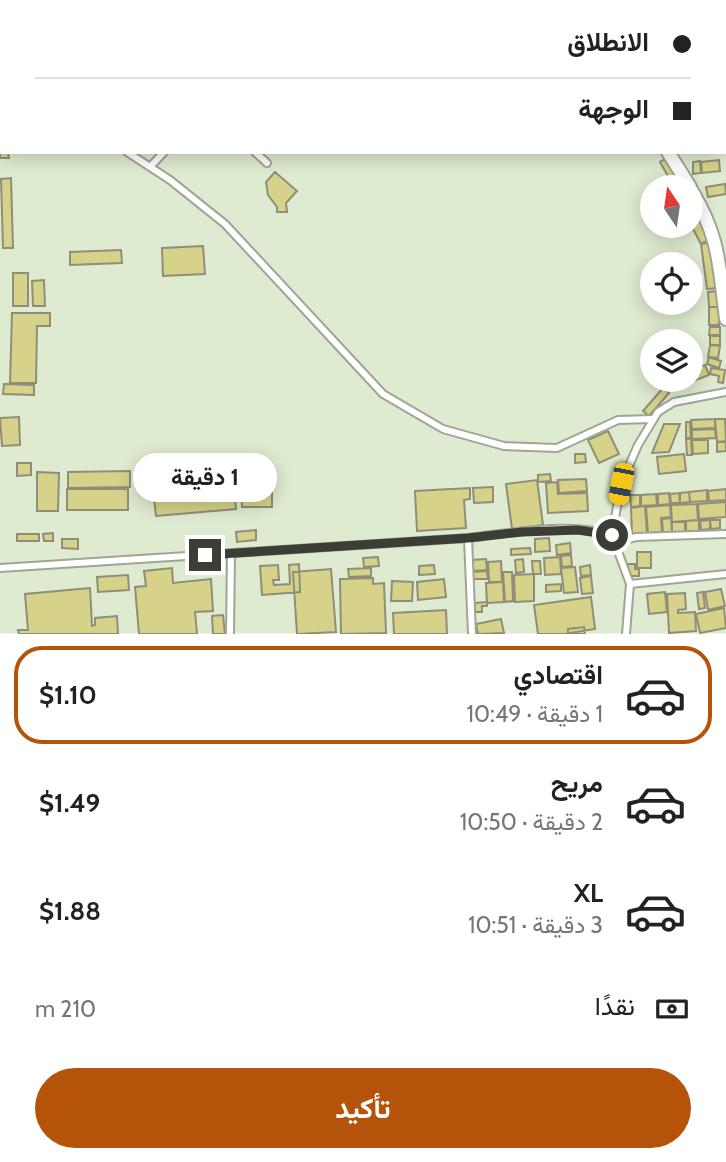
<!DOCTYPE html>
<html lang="ar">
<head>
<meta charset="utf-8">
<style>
  :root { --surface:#fff; --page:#f2f2f2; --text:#222; --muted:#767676; --line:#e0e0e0; --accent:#b45309 }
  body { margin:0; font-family:Cabin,Vazirmatn,sans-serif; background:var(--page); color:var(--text); direction:rtl; height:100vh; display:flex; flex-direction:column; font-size:26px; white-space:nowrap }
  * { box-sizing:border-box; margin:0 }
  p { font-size:23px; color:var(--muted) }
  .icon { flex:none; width:38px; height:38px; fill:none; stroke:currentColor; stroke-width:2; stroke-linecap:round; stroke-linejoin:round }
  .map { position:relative; height:634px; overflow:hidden; direction:ltr }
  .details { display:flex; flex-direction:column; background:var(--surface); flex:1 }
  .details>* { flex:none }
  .top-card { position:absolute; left:0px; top:0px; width:726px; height:154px; box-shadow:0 4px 18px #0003; direction:rtl; display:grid; align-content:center; height:154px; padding:0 35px; background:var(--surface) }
  .needle { width:46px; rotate:347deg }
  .controls { position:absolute; left:640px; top:175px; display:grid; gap:14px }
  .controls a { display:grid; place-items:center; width:63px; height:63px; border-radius:50%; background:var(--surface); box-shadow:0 4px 18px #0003; font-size:35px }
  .end { position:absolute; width:32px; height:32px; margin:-16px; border:9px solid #3a3e36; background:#fff; box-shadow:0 0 0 4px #fff }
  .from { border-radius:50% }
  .bubble { position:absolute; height:49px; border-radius:24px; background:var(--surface); box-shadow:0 4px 18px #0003; font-size:23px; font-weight:700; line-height:49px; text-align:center; direction:rtl }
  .car { position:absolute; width:21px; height:42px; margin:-21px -10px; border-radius:9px; box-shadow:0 0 5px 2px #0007; background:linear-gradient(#f5c518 24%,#345 0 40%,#f5c518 0 76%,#345 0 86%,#f5c518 0) }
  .top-card b { display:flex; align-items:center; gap:24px; height:66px; font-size:26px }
  .top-card b+b { border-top:2px solid var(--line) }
  .top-card i { width:18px; height:18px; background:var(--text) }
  ul { padding:12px 0 0; list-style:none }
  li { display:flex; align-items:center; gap:21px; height:98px; margin:0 14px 10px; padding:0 21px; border:4px solid transparent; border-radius:28px }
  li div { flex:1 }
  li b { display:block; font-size:26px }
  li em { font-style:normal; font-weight:700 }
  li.active { border-color:var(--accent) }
  li>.icon { width:63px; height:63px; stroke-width:1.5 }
  .pay { display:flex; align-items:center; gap:18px; height:77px; padding:0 35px; font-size:26px }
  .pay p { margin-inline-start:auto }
  .action { display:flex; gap:14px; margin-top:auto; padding:14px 35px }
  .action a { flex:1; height:80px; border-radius:42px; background:var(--accent); color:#fff; font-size:28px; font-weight:700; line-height:80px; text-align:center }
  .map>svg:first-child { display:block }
</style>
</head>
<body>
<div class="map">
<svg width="726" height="634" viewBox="0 0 726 634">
  <rect width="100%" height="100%" fill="#ecf7e2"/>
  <!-- built -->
  <path fill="#deebd0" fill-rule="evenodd" d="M0,0H726V633H0ZM2,2H724V152H2ZM653,187H691V226H653ZM653,264H691V303H653ZM653,341H691V380H653Z"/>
  <!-- building -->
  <path fill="#d7d289" stroke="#8f8e79" stroke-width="2" d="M0,88H2V152H8L9,158H0Z
    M668,157L681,180L673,185L660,162Z
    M719,160L720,171L702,173L701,162Z
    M700,161L701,173L693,174V162Z
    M275,172L297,191L286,203L287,212H277V207L268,195L266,182Z
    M11,178L13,248H3L1,179Z
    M725,184L726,194L708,197L706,187Z
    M699,214L711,238L701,244L691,225V218Z
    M712,242L718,288L707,289L701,244Z
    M203,246L205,274L163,276L162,248Z
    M121,250L122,263L70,265V252Z
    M13,273H28V306H13Z
    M44,280L45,306H33L32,281Z
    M718,291L719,307H709L708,292Z
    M709,307H719V325H709Z
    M12,313H50V326H37L36,383H10Z
    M710,327H720V335H709Z
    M710,336H720V345H710Z
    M710,345L720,346L718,358L708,357Z
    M709,357L721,361L719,368L707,364Z
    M705,365L709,375L675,388L672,380H691V370Z
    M711,368L725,370L723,383L718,382L719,376L710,374Z
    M4,384L34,385V395L3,394Z
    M663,388L669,393L649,416L643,411Z
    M19,417L20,445L2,446L0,418Z
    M715,419V428L692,429L691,420Z
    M715,419H725L726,441L717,442Z
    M686,422H690L691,438H686Z
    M664,424H680L669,452L652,453Z
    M715,429L716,438L692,439V430Z
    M608,431L619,454L599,463L588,440Z
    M686,439H691L692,455H687Z
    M692,440H708V453L693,454Z
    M717,442H726V451L717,452Z
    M575,454H585L586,462L575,463Z
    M684,454L686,471L659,474L657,457Z
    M17,463H31V475L17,476Z
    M130,471V487L68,488V472Z
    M37,472L59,473L58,511H37Z
    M550,474L551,481L538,482V475Z
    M586,479L587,491L559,493L558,480Z
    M537,480L543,525L512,529L506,484Z
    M557,482L558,494L587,493L588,511L548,513L546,483Z
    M493,487V502L474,503L473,488Z
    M470,488V499L464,500L466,528L417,531L415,491Z
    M67,489H128V510H67Z
    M726,489V500L709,501L708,491Z
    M241,490H272V507H242Z
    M707,490V501L690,502L689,492Z
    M234,491L236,509L156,516L154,498Z
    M689,492L690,502L680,503V493Z
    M669,493L670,504L658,505V494Z
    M679,493L680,503H671L670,494Z
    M656,494L657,505L641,506V495Z
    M630,495H640V506L631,507Z
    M726,502V517L699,519L698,504Z
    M697,504L698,520L672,522L671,505Z
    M670,505L671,517L661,518L662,532L648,533L646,507Z
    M645,506L647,533L632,534L631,508Z
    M671,518L672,532L663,533L662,519Z
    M699,520V531H686V521Z
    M710,520V529L701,530L700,521Z
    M710,520H720V528L711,529Z
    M685,521V532H672V522Z
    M256,530V540L237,542L236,532Z
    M53,533V541H44L43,534Z
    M17,534H39V541H17Z
    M549,538L550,551L535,552V539Z
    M62,539H78V549L62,548Z
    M570,543L571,553L557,555L556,545Z
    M530,548L531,554L511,555V549Z
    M637,552H651V568H637Z
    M571,555L572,566L562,567L561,556Z
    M378,557L379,566L364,567L363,558Z
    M560,557L561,574L545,575L544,558Z
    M486,559L487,570L473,571L472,560Z
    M523,559L524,572L516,573L515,560Z
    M501,561L502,582H489L488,562Z
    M532,561H540L541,574H533Z
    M299,564L300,592L262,595L260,566L278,565L279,580H273L274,585L290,584L289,565Z
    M628,564H635V569H639V576H628Z
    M434,565L435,574L419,575V566Z
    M590,565L591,575L581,576L580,567Z
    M575,567L578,592L564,593L561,568Z
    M172,568L173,583L211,579L213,611L195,612L197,634H139L135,587L146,586L144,571Z
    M371,568V576L349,577L348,569Z
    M331,569L336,632L297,634L293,572Z
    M487,571L488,579H473V572Z
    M503,572H512L513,601L505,602Z
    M534,574V601L515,602L514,575Z
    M128,575L129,590L98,592L97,577Z
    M591,576L593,593L582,594L580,578Z
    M373,578V584L384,583L386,633L341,634L340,579Z
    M444,579L446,597L418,600L417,582Z
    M392,581L413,582L412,601H391Z
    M503,582L504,602L487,603L486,583Z
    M561,584V591L546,592V585Z
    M90,588L92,626L95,625V618L117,616L118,634H19L18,630H28L25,594Z
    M721,589L725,606L708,610L705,592Z
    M665,592L667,612L649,614L647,594Z
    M703,592L705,608L699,609L697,593Z
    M685,593L686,609L678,610V613L695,612L696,631L669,633L667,594Z
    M591,597L595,629L564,634H538L534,605Z
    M487,602V606H482V612H475V603Z
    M724,608L726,628L700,633L696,614Z
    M446,610L447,634H394L393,613Z
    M223,615L225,634H213L212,616Z
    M501,619L504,633L478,634L476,624Z
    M584,627L585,634H568V629Z"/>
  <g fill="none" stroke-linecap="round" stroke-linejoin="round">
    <!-- lane casing -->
    <g stroke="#9da794" stroke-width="10">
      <path id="lane" d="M665,0L673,2
        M718,2L726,1
        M724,39H726
        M724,75H726
        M0,83L2,84
        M724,146H726
        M127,152L170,180L225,224L383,394L443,429L504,446L557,448L618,420L652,419
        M255,152L267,163
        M150,167L164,152
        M468,538L472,634
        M0,568L468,538C512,533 583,519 623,540L637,537L726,534
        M630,584L726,574
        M230,634L231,554
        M626,634L630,584L612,535L621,484L638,445L658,412L674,402L726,392"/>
    </g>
    <!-- street casing -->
    <g stroke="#9da794" stroke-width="16">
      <path id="street" d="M562,0L564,2
        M668,152L690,187
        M691,190C720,237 719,266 726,319"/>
    </g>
    <!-- lane -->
    <use href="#lane" stroke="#fff" stroke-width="6"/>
    <!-- street -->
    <use href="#street" stroke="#fff" stroke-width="12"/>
  </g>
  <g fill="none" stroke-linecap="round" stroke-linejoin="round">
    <!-- route -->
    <path stroke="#3a3e36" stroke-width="9" d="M205,555L468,538L522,532L578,530L612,535"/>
  </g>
</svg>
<div class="controls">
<a><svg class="needle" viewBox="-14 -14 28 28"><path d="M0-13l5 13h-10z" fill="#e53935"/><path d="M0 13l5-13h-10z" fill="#767676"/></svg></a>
<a><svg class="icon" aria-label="locate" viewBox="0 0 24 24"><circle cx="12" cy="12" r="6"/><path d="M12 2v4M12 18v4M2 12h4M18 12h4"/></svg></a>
<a><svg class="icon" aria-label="layers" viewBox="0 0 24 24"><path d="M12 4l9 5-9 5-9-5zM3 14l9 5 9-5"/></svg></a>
</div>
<i class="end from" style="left:612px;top:535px"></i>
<i class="end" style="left:205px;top:555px"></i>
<div class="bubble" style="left:133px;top:453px;width:144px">1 دقيقة</div>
<i class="car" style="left:621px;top:484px;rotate:191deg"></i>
<div class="top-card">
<b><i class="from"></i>الانطلاق</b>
<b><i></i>الوجهة</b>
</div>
</div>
<section class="details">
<ul>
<li class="active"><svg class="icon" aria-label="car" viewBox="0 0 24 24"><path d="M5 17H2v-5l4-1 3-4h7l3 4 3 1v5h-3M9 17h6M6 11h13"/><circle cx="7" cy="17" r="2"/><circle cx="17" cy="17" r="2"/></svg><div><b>اقتصادي</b><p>1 دقيقة · 10:49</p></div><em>$1.10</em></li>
<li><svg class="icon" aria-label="car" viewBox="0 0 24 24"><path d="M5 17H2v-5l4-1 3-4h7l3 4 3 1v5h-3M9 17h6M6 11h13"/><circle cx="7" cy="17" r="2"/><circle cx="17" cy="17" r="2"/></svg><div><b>مريح</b><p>2 دقيقة · 10:50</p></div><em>$1.49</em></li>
<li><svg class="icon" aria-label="car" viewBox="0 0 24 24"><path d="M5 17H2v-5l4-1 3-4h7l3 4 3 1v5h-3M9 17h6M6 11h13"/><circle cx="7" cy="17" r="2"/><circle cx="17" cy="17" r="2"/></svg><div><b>XL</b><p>3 دقيقة · 10:51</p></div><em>$1.88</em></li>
</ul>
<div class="pay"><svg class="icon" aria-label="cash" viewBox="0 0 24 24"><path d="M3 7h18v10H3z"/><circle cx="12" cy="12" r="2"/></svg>نقدًا<p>210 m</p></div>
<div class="action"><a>تأكيد</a></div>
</section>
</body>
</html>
